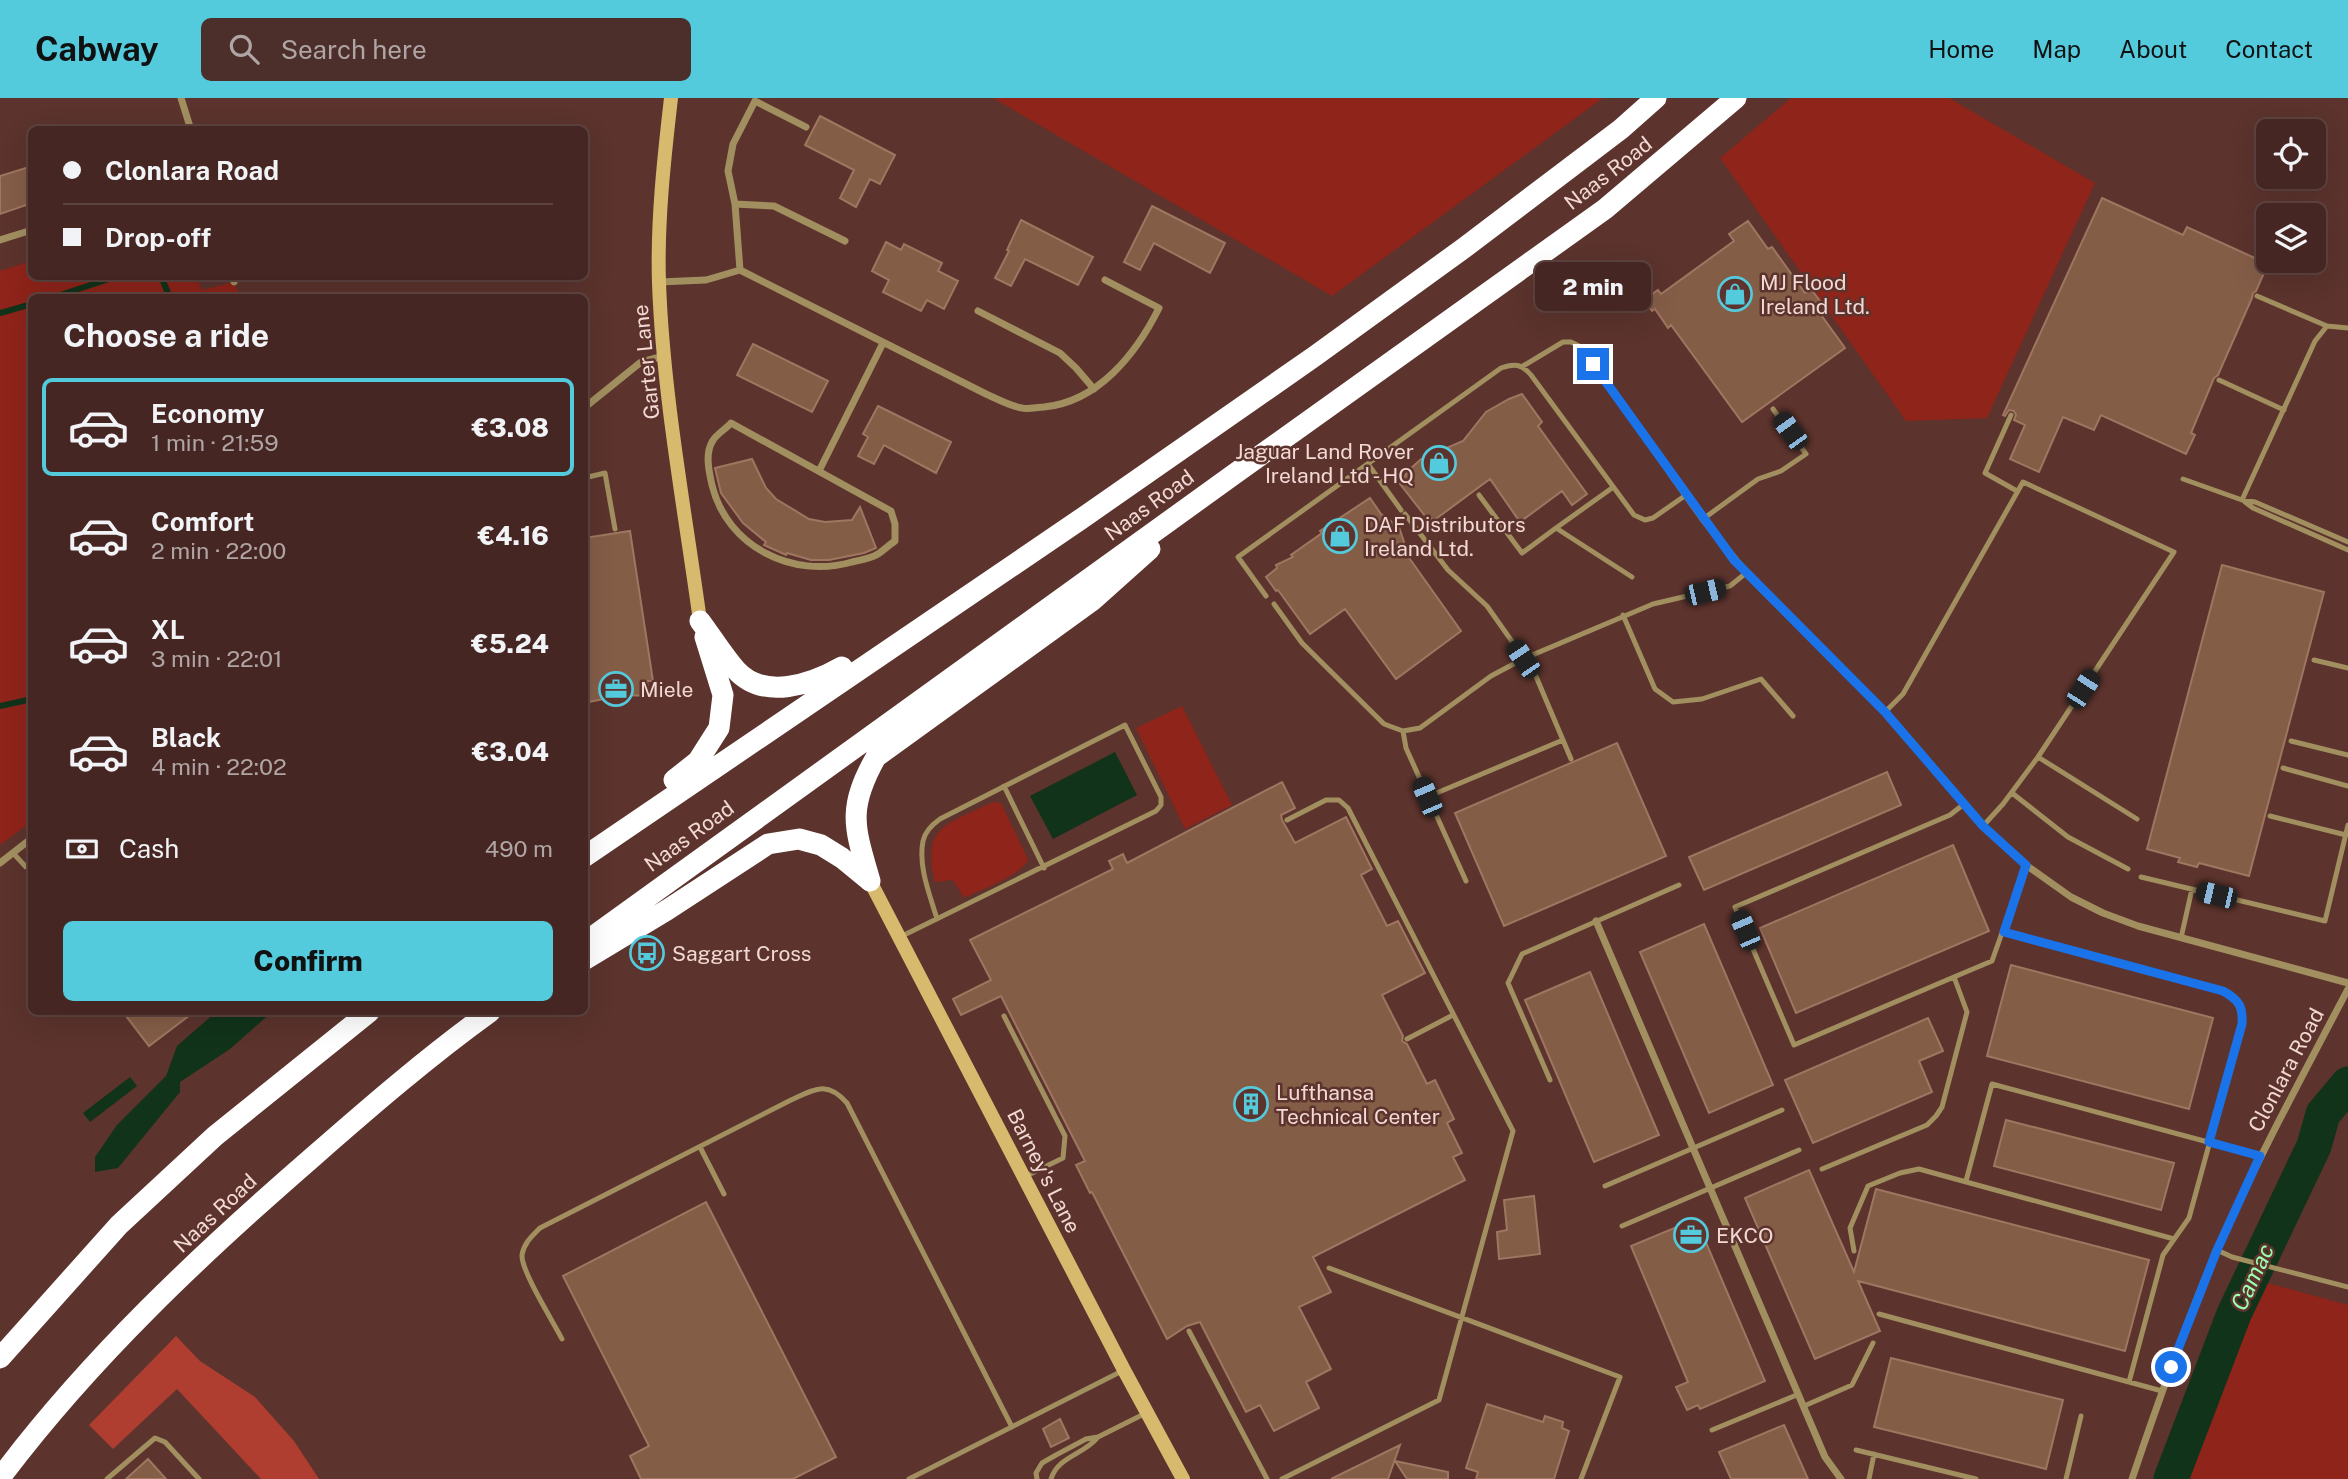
<!DOCTYPE html>
<html lang="en">
<head>
<meta charset="utf-8">
<style>
  :root { --surface:#452622; --page:#4c2e2a; --text:#f1f3f6; --muted:#b0a5a5; --line:#5d4340; --accent:#54cadd }
  body { margin:0; font-family:"Public Sans",sans-serif; background:var(--page); color:var(--text); height:100vh; display:flex; flex-direction:column; font-size:26px; white-space:nowrap }
  * { box-sizing:border-box; margin:0 }
  p { font-size:23px; color:var(--muted) }
  .icon { flex:none; width:38px; height:38px; fill:none; stroke:currentColor; stroke-width:2; stroke-linecap:round; stroke-linejoin:round }
  .map { position:relative; flex:1; overflow:hidden }
  .sheet { position:absolute; left:28px; top:196px; width:560px; height:721px; display:flex; flex-direction:column; background:var(--surface); border-radius:10px; box-shadow:0 7px 28px #0002,0 0 0 2px var(--line) }
  .sheet>* { flex:none }
  .guide { position:absolute; left:28px; top:28px; width:560px; height:154px; border-radius:10px; box-shadow:0 7px 28px #0002,0 0 0 2px var(--line); display:grid; align-content:center; height:154px; padding:0 35px; background:var(--surface) }
  .buttons { position:absolute; left:2256px; top:21px; display:grid; gap:14px }
  .buttons a { display:grid; place-items:center; width:70px; height:70px; border-radius:10px; background:var(--surface); box-shadow:0 7px 28px #0002,0 0 0 2px var(--line); font-size:35px }
  .end { position:absolute; width:32px; height:32px; margin:-16px; border:9px solid #1a73e8; background:#fff; box-shadow:0 0 0 4px #fff }
  .from { border-radius:50% }
  .bubble { position:absolute; height:49px; border-radius:10px; background:var(--surface); box-shadow:0 7px 28px #0002,0 0 0 2px var(--line); font-size:23px; font-weight:800; line-height:49px; text-align:center }
  .car { position:absolute; width:21px; height:42px; margin:-21px -10px; border-radius:9px; box-shadow:0 0 5px 2px #0007; background:linear-gradient(#222 24%,#8ab4d8 0 40%,#222 0 76%,#8ab4d8 0 86%,#222 0) }
  .guide b { display:flex; align-items:center; gap:24px; height:66px; font-size:26px }
  .guide b+b { border-top:2px solid var(--line) }
  .guide i { width:18px; height:18px; background:var(--text) }
  ul { padding:0; list-style:none }
  li { display:flex; align-items:center; gap:21px; height:98px; margin:0 14px 10px; padding:0 21px; border:4px solid transparent; border-radius:10px }
  li div { flex:1 }
  li b { display:block; font-size:26px }
  li em { font-style:normal; font-weight:800 }
  li.on { border-color:var(--accent) }
  li>.icon { width:63px; height:63px; stroke-width:1.5 }
  h2 { padding:0 35px; font-size:32px; line-height:84px }
  .pay { display:flex; align-items:center; gap:18px; height:77px; padding:0 35px; font-size:26px }
  .pay p { margin-inline-start:auto }
  .action { display:flex; gap:14px; margin-top:auto; padding:14px 35px }
  .action a { flex:1; height:80px; border-radius:10px; background:var(--accent); color:#111; font-size:28px; font-weight:800; line-height:80px; text-align:center }
  header { display:flex; align-items:center; gap:42px; box-sizing:border-box; height:98px; padding:0 35px; background:var(--accent); color:#111 }
  header strong { font-size:33px }
  nav { display:flex; gap:38px; margin-inline-start:auto; font-size:24px }
  .search { width:490px; height:63px; background:var(--page); display:flex; align-items:center; gap:18px; box-sizing:border-box; padding:0 24px; border-radius:10px; color:var(--muted); font-size:26px }
  .map>svg:first-child { display:block }
</style>
</head>
<body>
<header>
<strong>Cabway</strong>
<div class="search"><svg class="icon" aria-label="search" viewBox="0 0 24 24"><circle cx="10" cy="10" r="6"/><path d="M15 15l6 6"/></svg>Search here</div>
<nav><a>Home</a><a>Map</a><a>About</a><a>Contact</a></nav>
</header>
<div class="map">
<svg width="2348" height="1381" viewBox="0 0 2348 1381">
  <rect width="100%" height="100%" fill="#5c332d"/>
  <!-- green -->
  <path fill="#8f241a" d="M993,0H1603L1332,198Z
    M1791,0H1949L2095,85L1987,320L1906,323L1720,60Z
    M31,163L32,178L196,179L202,192L234,184L240,199L32,200L31,724L0,747V173Z
    M1182,608L1232,707L1185,731L1136,630Z
    M993,704L1001,705L1028,761C1023,777 979,793 964,800L953,782L935,784C920,727 950,725 993,704Z
    M2242,1181L2260,1183L2348,1207V1381H2162Z"/>
  <!-- forest -->
  <path fill="#af3e31" d="M176,1238L200,1263L255,1299L294,1343L319,1381H261L177,1291L113,1351L89,1327Z"/>
  <!-- water -->
  <path fill="#11331a" d="M1115,654L1137,697L1053,741L1030,698Z
    M216,914H272L230,951L180,984V994L118,1070L95,1074V1059L117,1027L166,978L177,948Z
    M130,979L137,988L90,1024L83,1015Z"/>
  <g fill="none" stroke-linecap="round" stroke-linejoin="round">
    <!-- stream -->
    <path stroke="#11331a" stroke-width="6" d="M161,178L170,200
      M51,200L118,178
      M0,215L32,206
      M0,608L32,601"/>
    <!-- river -->
    <path stroke="#11331a" stroke-width="35" d="M2171,1381L2234,1216L2314,1048L2323,1016L2348,986"/>
  </g>
  <!-- building -->
  <path fill="#845d47" stroke="#9f7660" stroke-width="2" d="M820,18L895,57L880,86L870,81L856,109L840,100L854,72L805,47Z
    M32,68V105L0,116V78Z
    M2102,100L2183,137L2187,129L2268,166L2256,193L2253,195L2252,200L2218,277L2214,280L2191,335L2195,337L2186,356L2101,317L2094,332L2063,319L2039,374L2010,361L2025,327L2014,322L2016,317L2014,313L2009,312L2005,318L2003,317Z
    M1152,108L1225,145L1210,175L1154,145L1140,172L1124,164Z
    M1021,122L1093,159L1078,187L1025,161L1011,188L995,180L1009,153L1007,152Z
    M1748,123L1768,151L1772,149L1805,195L1811,191L1820,203L1814,207L1845,250L1742,324L1671,227L1668,230L1655,211L1652,213L1644,202L1658,192L1661,196L1734,143L1729,136Z
    M886,144L901,152L904,146L942,165L938,173L958,183L944,211L927,202L921,213L883,194L889,182L872,173Z
    M753,246L828,283L812,314L737,277Z
    M1522,296L1542,324L1538,328L1587,396L1572,407L1562,393L1520,424L1490,381L1433,423L1431,421L1429,423L1400,386L1408,373L1421,361L1463,343L1486,314L1509,301Z
    M878,308L951,344L936,375L884,347L874,366L858,358L868,339L863,336Z
    M752,361L766,390L776,401L809,421L825,424L852,422L860,409L876,450L864,455L829,462H811L787,455L786,457L764,447L766,444L743,425L721,395L715,370Z
    M1370,400L1381,416L1399,429L1404,444L1400,447L1461,533L1396,581L1345,511L1310,536L1278,492L1276,493L1266,479L1277,470L1276,467L1293,459L1291,457L1322,435L1320,433Z
    M630,433L653,583H647L649,598L623,597L584,605V440Z
    M2222,467L2324,494L2249,778L2199,765L2197,769L2178,764L2180,760L2147,751Z
    M1617,645L1666,758L1504,828L1455,715Z
    M1887,674L1901,707L1704,792L1689,759Z
    M1282,684L1295,710L1281,717L1282,722L1295,745L1346,719L1372,771L1361,777L1387,828L1398,823L1425,875L1382,897L1403,938L1402,943L1407,946L1427,986L1435,982L1454,1021L1447,1025L1462,1055L1453,1059L1465,1082L1313,1159L1331,1194L1299,1209L1331,1271L1306,1284L1319,1310L1274,1333L1260,1307L1246,1314L1200,1224L1187,1228L1167,1241L1092,1094L1090,1095L1076,1067L1085,1063L1001,898L961,917L953,901L991,882L970,842L1113,771L1109,763L1123,756L1127,765Z
    M1953,747L1989,833L1796,915L1760,830Z
    M1704,826L1773,987L1709,1015L1640,854Z
    M2011,867L2213,920L2189,1011L1987,958Z
    M1590,874L1659,1037L1594,1064L1525,902Z
    M123,914H194L149,948Z
    M1928,920L1943,953L1919,963L1932,994L1813,1045L1785,982Z
    M2006,1022L2174,1065L2161,1112L1994,1068Z
    M1809,1072L1854,1174L1876,1091L2149,1162L2125,1253L1858,1183L1880,1233L1815,1261L1745,1100Z
    M1534,1098L1540,1156L1499,1161L1497,1134L1507,1132L1504,1102Z
    M706,1104L836,1359L793,1381H641L630,1358L649,1348L563,1178Z
    M1696,1121L1765,1283L1700,1311L1698,1307L1687,1312L1676,1289L1688,1284L1631,1148Z
    M1891,1260L2063,1302L2046,1371L1874,1329Z
    M1487,1306L1543,1324L1545,1318L1563,1324L1562,1330L1569,1333L1554,1381H1476L1478,1374L1466,1370Z
    M1060,1321L1069,1340L1051,1349L1043,1331Z
    M1784,1327L1808,1381H1731L1719,1354Z
    M1400,1347L1388,1381H1331Z
    M148,1361L166,1381H126Z
    M1395,1363L1448,1374V1381H1407Z"/>
  <g fill="none" stroke-linecap="round" stroke-linejoin="round">
    <!-- lane -->
    <path stroke="#a18f60" stroke-width="5" d="M2257,198L2327,228
      M1523,268L1563,244H1571L1579,248L1671,376
      M2219,282L2284,312
      M2011,317L1985,375L2017,393
      M1368,366L1401,412
      M584,380L605,375L615,431
      M2183,381L2242,402L2255,404L2348,444
      M1479,397L1522,455L1556,430L1632,479
      M2242,402L2315,243L2327,228L2348,230
      M2245,404L2253,410L2348,452
      M1405,416L1448,472L1487,508L1535,576L1571,661
      M1703,421L1758,381L1781,373L1806,356L1773,311
      M1556,430L1612,390
      M1266,498L1238,459L1501,270C1514,265 1522,266 1531,277L1634,417L1645,422L1653,420L1686,397
      M1274,506L1302,545L1384,626L1403,633L1420,630L1491,578L1523,561L1653,506L1730,488L1746,475
      M1623,517L1655,591L1673,604L1702,601L1761,581L1793,618
      M2314,562L2348,570
      M1885,614L1903,596L2023,384L2174,454L2038,659L2003,706L1983,728
      M1403,633L1406,650L1466,783
      M2291,643L2348,657
      M2038,659L2137,721
      M2283,670L2348,688
      M1004,688L1044,770
      M2012,695L2068,739L2128,771
      M1427,699L1563,642
      M2270,718L2346,737
      M13,755L26,769L32,771
      M2141,779L2325,823L2348,727
      M2004,834L2223,893C2238,902 2243,908 2242,926L2189,1120L2163,1157L2129,1284
      M902,838L1156,713L1161,707V699L1125,627L940,721C933,726 925,733 923,743C918,769 930,797 937,821
      M2181,840L2192,791
      M1954,879L1794,947L1735,809L1950,717L1964,706
      M1004,918L1065,1038L1063,1060L1024,1079
      M1407,941L1453,917
      M1550,982L1508,885L1522,856L1679,787
      M700,1049L724,1096
      M1822,1071L1927,1027L1936,1018L1942,1009L1967,914L1954,879L1992,863L2026,767
      M1966,1083L1992,986L2260,1058
      M1605,1088L1782,1012
      M1622,1128L1799,1052
      M2217,1152L2232,1159L2348,1189
      M1854,1153L1850,1130L1868,1088L1900,1075L1919,1071L2174,1141
      M1329,1170L1620,1279L1581,1381
      M1879,1216L2162,1293
      M1189,1233L1267,1381
      M562,1241C554,1225 521,1173 522,1157C524,1145 532,1138 540,1130L791,1002C815,991 827,982 847,1005L1012,1329
      M1804,1308L1852,1287L1873,1245
      M1712,1332L1799,1296
      M1856,1352L1976,1381
      M107,1381L155,1340L165,1344L199,1381
      M909,1381L1124,1272
      M1037,1381L1036,1375L1042,1365L1056,1357L1086,1341L1098,1339L1146,1315
      M1051,1381C1058,1358 1084,1357 1098,1339
      M1282,1381L1439,1302L1513,1033L1348,710L1339,702H1326L1287,722
      M1869,1381L1874,1356
      M2066,1381L2081,1318"/>
    <!-- street -->
    <path stroke="#a18f60" stroke-width="7" d="M181,0L191,32
      M735,106L774,108L845,143
      M0,142L32,132
      M740,172L735,106L728,73L733,46L755,3L806,29
      M232,178L234,184
      M659,184L706,182L740,172L986,296C997,301 1010,308 1022,310C1028,312 1037,309 1044,309C1098,304 1136,256 1159,210L1105,182
      M978,213L1060,255L1076,270L1094,291
      M584,310L641,264L664,258
      M731,325L891,413L895,426V443C889,447 884,452 878,456C870,461 860,462 852,464C793,481 727,449 712,387C709,374 705,356 712,344C715,337 726,331 731,325Z
      M819,373L883,245
      M1671,376L1703,421L1746,475L1885,614L1983,728L2026,767L2071,799L2103,815L2138,828L2348,885
      M0,765L32,740
      M1596,823L1825,1359L1841,1381
      M2132,1381C2158,1304 2185,1227 2217,1152C2256,1063 2303,977 2348,891"/>
    <!-- secondary -->
    <path stroke="#d7ba6d" stroke-width="14" d="M671,0C664,61 657,124 659,185C663,296 685,413 700,523
      M870,783L1124,1272L1183,1381"/>
    <!-- highway -->
    <path stroke="#fff" stroke-width="21" d="M700,523C712,539 723,557 736,572C764,603 812,586 842,569
      M674,682L698,663L719,630L723,597L705,539
      M584,759L1081,421L1315,258L1464,150L1621,31L1656,0
      M870,783C854,728 847,711 876,659L1093,502L1150,451
      M584,845L1233,377L1605,111L1736,0
      M584,862L667,812L768,746L799,741L821,747L842,760L870,783
      M0,1260L119,1127L215,1038L369,914
      M0,1380C90,1260 201,1156 314,1058C371,1008 429,958 490,914"/>
  </g>
  <g fill="none" stroke-linecap="round" stroke-linejoin="round">
    <!-- route -->
    <path stroke="#1a73e8" stroke-width="9" d="M1593,266L1734,462L1885,614L1983,728L2026,767L2004,834L2223,893C2239,902 2243,908 2242,926L2209,1044L2260,1058L2217,1152L2171,1269"/>
  </g>
  <!-- icons -->
  <defs>
    <g id="shop-ring" transform="scale(1.75)"><circle r="9.5" fill="#5c332d" stroke="#54cadd" stroke-width="1.5"/><path d="M-5-2.5h2.3a2.7 3.5 0 0 1 5.4 0H5L5.5 6h-11ZM-1.5-2.5h3a1.5 2.3 0 0 0-3 0Z" fill="#54cadd"/></g>
    <g id="office-ring" transform="scale(1.75)"><circle r="9.5" fill="#5c332d" stroke="#54cadd" stroke-width="1.5"/><path d="M-6-3h4V-5.5h4V-3h4V5H-6ZM-1-4.5V-3h2v-1.5ZM-6 0V1H6V0Z" fill="#54cadd"/></g>
    <g id="bus-ring" transform="scale(1.75)"><circle r="9.5" fill="#5c332d" stroke="#54cadd" stroke-width="1.5"/><path d="M-5-6H5V4H4V6H2V4H-2V6H-4V4H-5ZM-3.5-4V0h7V-4ZM-3.5 1.2v1.5H-2V1.2ZM2 1.2v1.5H3.5V1.2Z" fill="#54cadd"/></g>
    <g id="building-ring" transform="scale(1.75)"><circle r="9.5" fill="#5c332d" stroke="#54cadd" stroke-width="1.5"/><path d="M-4-6H4V6H1V3H-1V6H-4ZM-2.5-4.3h1.7v1.8h-1.7ZM.8-4.3h1.7v1.8H.8ZM-2.5-1h1.7V.8h-1.7ZM.8-1h1.7V.8H.8Z" fill="#54cadd"/></g>
  </defs>
  <g fill-rule="evenodd">
    <use href="#shop-ring" x="1735" y="196"/>
    <use href="#shop-ring" x="1439" y="365"/>
    <use href="#shop-ring" x="1340" y="438"/>
    <use href="#office-ring" x="616" y="591"/>
    <use href="#bus-ring" x="647" y="855"/>
    <use href="#building-ring" x="1251" y="1006"/>
    <use href="#office-ring" x="1691" y="1137"/>
  </g>
  <g text-anchor="middle" dominant-baseline="central" stroke-width="5" stroke-linejoin="round" paint-order="stroke">
    <!-- street labels -->
    <g font-size="21" fill="#f3d9d4" stroke="#5c332d">
      <text transform="translate(1608 75) rotate(-38)">Naas Road</text>
      <text transform="translate(646 264) rotate(-96)">Garter Lane</text>
      <text transform="translate(1149 407) rotate(-36)">Naas Road</text>
      <text transform="translate(689 738) rotate(-36)">Naas Road</text>
      <text transform="translate(2286 972) rotate(-62)">Clonlara Road</text>
      <text transform="translate(1044 1073) rotate(63)">Barney's Lane</text>
      <text transform="translate(215 1115) rotate(-43)">Naas Road</text>
    </g>
    <!-- poi labels -->
    <g font-size="21" fill="#f3d9d4" stroke="#5c332d" text-anchor="start">
      <text x="1760" y="184">MJ Flood<tspan x="1760" dy="24">Ireland Ltd.</tspan></text>
      <text x="1414" y="353" text-anchor="end">Jaguar Land Rover<tspan x="1414" dy="24">Ireland Ltd - HQ</tspan></text>
      <text x="1364" y="426">DAF Distributors<tspan x="1364" dy="24">Ireland Ltd.</tspan></text>
      <text x="640" y="591">Miele</text>
      <text x="672" y="855">Saggart Cross</text>
      <text x="1276" y="994">Lufthansa<tspan x="1276" dy="24">Technical Center</tspan></text>
      <text x="1716" y="1137">EKCO</text>
    </g>
    <!-- water labels -->
    <g font-size="23" font-style="italic" fill="#9affaf" stroke="#5c332d">
      <text transform="translate(2252 1179) rotate(-65)">Camac</text>
    </g>
  </g>
</svg>
<div class="buttons">
<a><svg class="icon" aria-label="locate" viewBox="0 0 24 24"><circle cx="12" cy="12" r="6"/><path d="M12 2v4M12 18v4M2 12h4M18 12h4"/></svg></a>
<a><svg class="icon" aria-label="layers" viewBox="0 0 24 24"><path d="M12 4l9 5-9 5-9-5zM3 14l9 5 9-5"/></svg></a>
</div>
<i class="end from" style="left:2171px;top:1269px"></i>
<i class="end" style="left:1593px;top:266px"></i>
<div class="bubble" style="left:1535px;top:164px;width:116px">2 min</div>
<i class="car" style="left:1790px;top:333px;rotate:324deg"></i>
<i class="car" style="left:1705px;top:494px;rotate:77deg"></i>
<i class="car" style="left:1523px;top:561px;rotate:326deg"></i>
<i class="car" style="left:2083px;top:591px;rotate:33deg"></i>
<i class="car" style="left:1427px;top:699px;rotate:337deg"></i>
<i class="car" style="left:2216px;top:797px;rotate:283deg"></i>
<i class="car" style="left:1745px;top:832px;rotate:337deg"></i>
<div class="guide">
<b><i class="from"></i>Clonlara Road</b>
<b><i></i>Drop-off</b>
</div>
<section class="sheet">
<h2>Choose a ride</h2>
<ul>
<li class="on"><svg class="icon" aria-label="car" viewBox="0 0 24 24"><path d="M5 17H2v-5l4-1 3-4h7l3 4 3 1v5h-3M9 17h6M6 11h13"/><circle cx="7" cy="17" r="2"/><circle cx="17" cy="17" r="2"/></svg><div><b>Economy</b><p>1 min · 21:59</p></div><em>€3.08</em></li>
<li><svg class="icon" aria-label="car" viewBox="0 0 24 24"><path d="M5 17H2v-5l4-1 3-4h7l3 4 3 1v5h-3M9 17h6M6 11h13"/><circle cx="7" cy="17" r="2"/><circle cx="17" cy="17" r="2"/></svg><div><b>Comfort</b><p>2 min · 22:00</p></div><em>€4.16</em></li>
<li><svg class="icon" aria-label="car" viewBox="0 0 24 24"><path d="M5 17H2v-5l4-1 3-4h7l3 4 3 1v5h-3M9 17h6M6 11h13"/><circle cx="7" cy="17" r="2"/><circle cx="17" cy="17" r="2"/></svg><div><b>XL</b><p>3 min · 22:01</p></div><em>€5.24</em></li>
<li><svg class="icon" aria-label="car" viewBox="0 0 24 24"><path d="M5 17H2v-5l4-1 3-4h7l3 4 3 1v5h-3M9 17h6M6 11h13"/><circle cx="7" cy="17" r="2"/><circle cx="17" cy="17" r="2"/></svg><div><b>Black</b><p>4 min · 22:02</p></div><em>€3.04</em></li>
</ul>
<div class="pay"><svg class="icon" aria-label="cash" viewBox="0 0 24 24"><path d="M3 7h18v10H3z"/><circle cx="12" cy="12" r="2"/></svg>Cash<p>490 m</p></div>
<div class="action"><a>Confirm</a></div>
</section>
</div>
</body>
</html>
